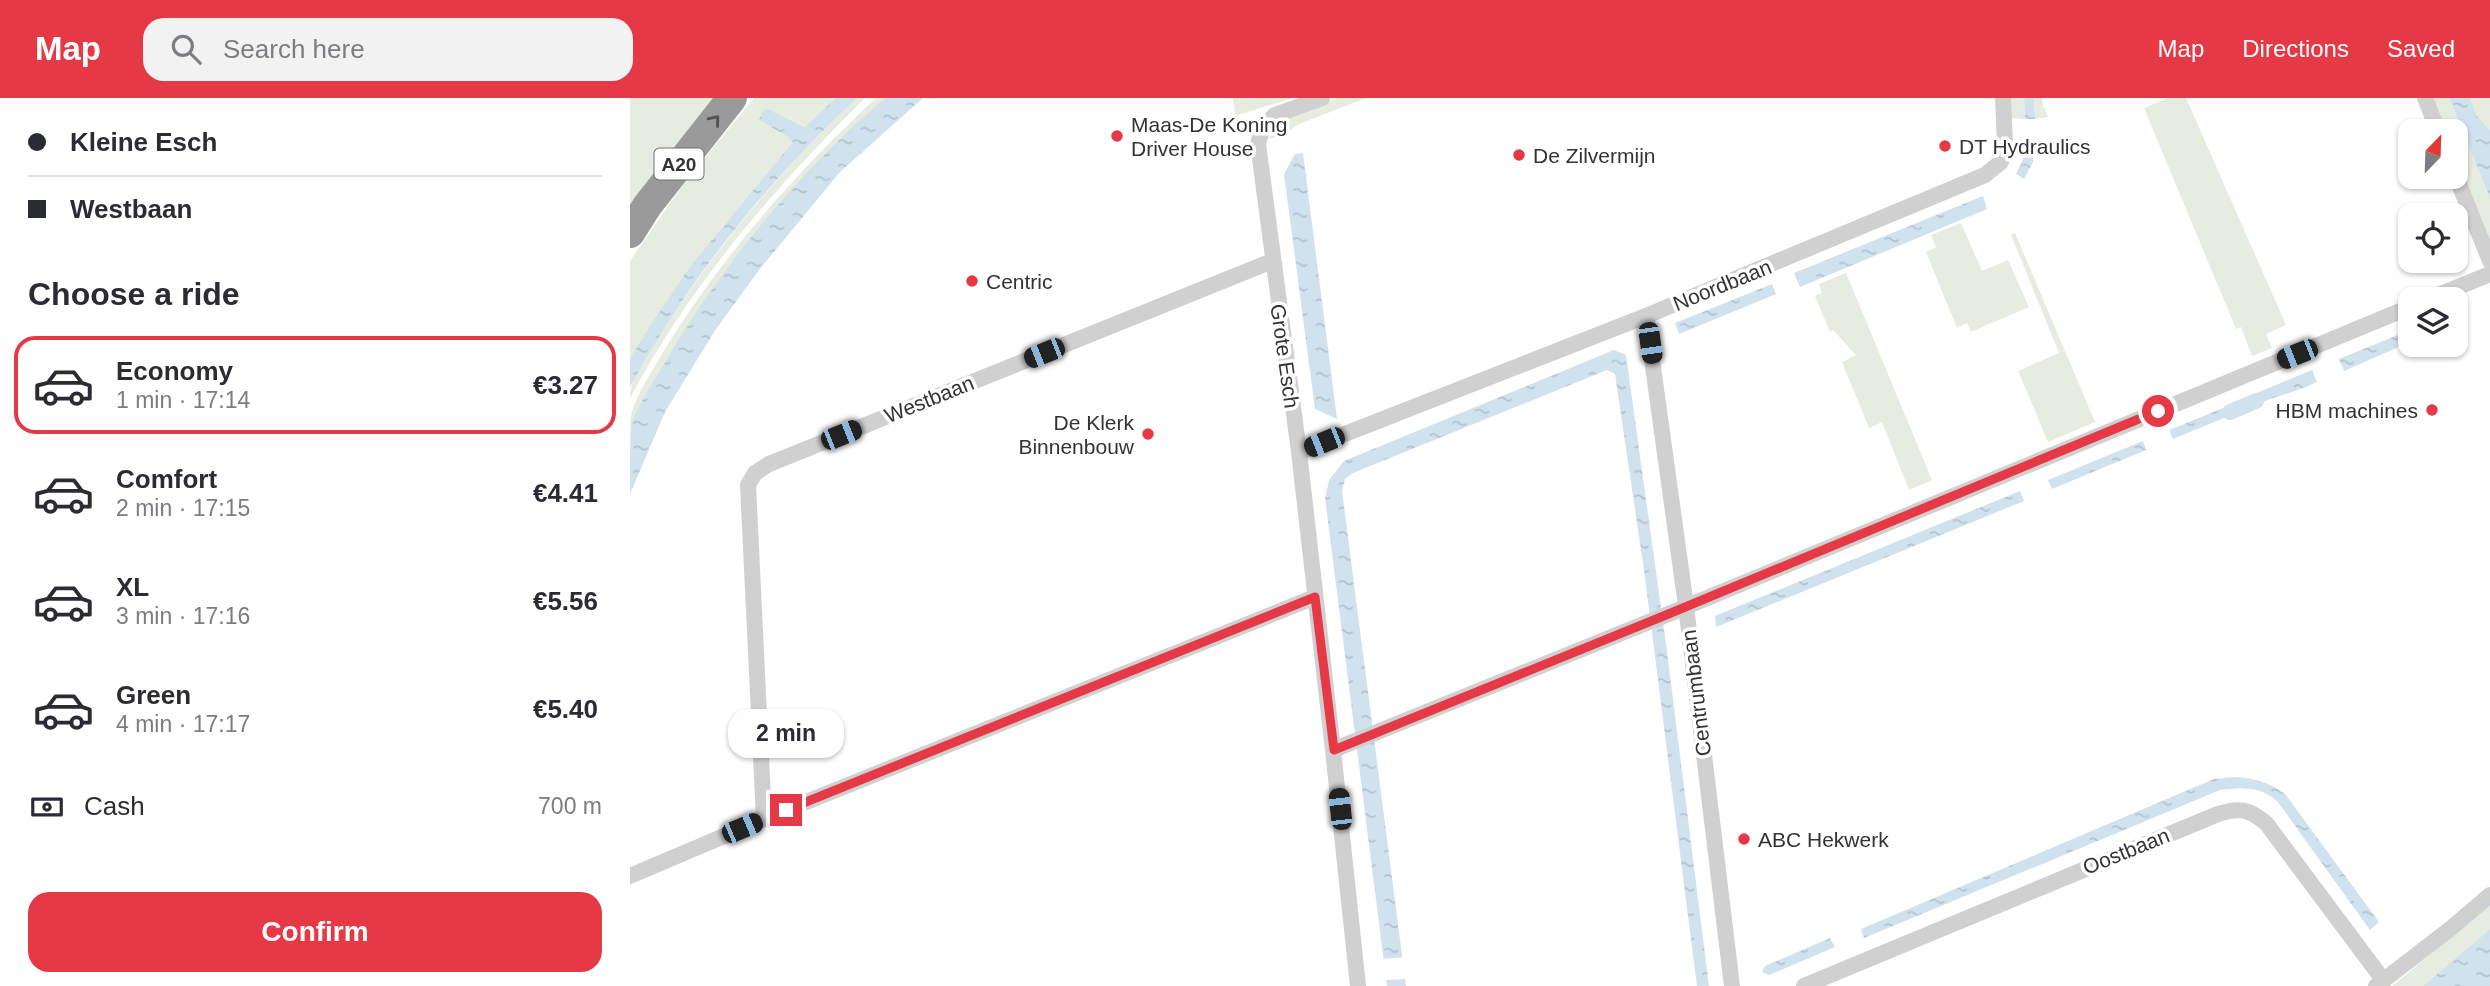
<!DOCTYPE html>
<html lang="en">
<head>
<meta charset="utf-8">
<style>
  :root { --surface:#fff; --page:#f2f2f3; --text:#2b2b33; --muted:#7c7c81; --line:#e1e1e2; --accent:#e63946 }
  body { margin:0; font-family:Helvetica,sans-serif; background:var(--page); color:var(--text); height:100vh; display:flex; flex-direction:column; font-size:26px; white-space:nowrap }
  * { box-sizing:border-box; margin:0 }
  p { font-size:23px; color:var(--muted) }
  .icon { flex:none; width:38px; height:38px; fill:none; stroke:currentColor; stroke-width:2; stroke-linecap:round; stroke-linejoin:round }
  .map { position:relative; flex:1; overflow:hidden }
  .details { display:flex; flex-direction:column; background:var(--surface); width:630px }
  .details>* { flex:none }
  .hud { display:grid; align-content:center; height:154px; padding:0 28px; background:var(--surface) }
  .needle { width:46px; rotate:23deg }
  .fabs { position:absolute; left:1768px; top:21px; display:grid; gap:14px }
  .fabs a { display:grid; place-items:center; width:70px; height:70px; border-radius:14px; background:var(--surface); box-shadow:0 2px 5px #0004; font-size:35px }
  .end { position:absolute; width:32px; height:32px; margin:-16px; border:9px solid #e63946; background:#fff; box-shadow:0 0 0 4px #fff }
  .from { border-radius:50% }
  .bubble { position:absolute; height:49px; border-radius:21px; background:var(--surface); box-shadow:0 2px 5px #0004; font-size:23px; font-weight:800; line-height:49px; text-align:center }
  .car { position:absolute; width:21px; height:42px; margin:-21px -10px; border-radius:9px; box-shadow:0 0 5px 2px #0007; background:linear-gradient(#222 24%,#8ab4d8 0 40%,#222 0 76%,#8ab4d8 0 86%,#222 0) }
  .hud b { display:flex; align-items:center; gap:24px; height:66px; font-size:26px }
  .hud b+b { border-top:2px solid var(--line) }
  .hud i { width:18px; height:18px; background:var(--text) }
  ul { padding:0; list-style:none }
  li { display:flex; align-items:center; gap:21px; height:98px; margin:0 14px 10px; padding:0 14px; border:4px solid transparent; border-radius:21px }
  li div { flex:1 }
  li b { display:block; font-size:26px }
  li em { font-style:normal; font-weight:800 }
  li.active { border-color:var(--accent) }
  li>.icon { width:63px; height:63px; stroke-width:1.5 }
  h2 { padding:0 28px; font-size:32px; line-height:84px }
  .pay { display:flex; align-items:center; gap:18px; height:77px; padding:0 28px; font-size:26px }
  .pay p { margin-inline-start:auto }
  .action { display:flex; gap:14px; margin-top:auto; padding:14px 28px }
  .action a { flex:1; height:80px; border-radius:21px; background:var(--accent); color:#fff; font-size:28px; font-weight:800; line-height:80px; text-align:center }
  header { display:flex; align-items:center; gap:42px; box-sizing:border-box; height:98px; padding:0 35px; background:var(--accent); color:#fff }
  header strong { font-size:33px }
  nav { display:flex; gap:38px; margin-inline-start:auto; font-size:24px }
  .search { width:490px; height:63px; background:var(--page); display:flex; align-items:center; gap:18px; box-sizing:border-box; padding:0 24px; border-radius:21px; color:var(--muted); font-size:26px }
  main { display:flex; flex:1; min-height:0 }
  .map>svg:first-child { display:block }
</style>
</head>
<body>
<header>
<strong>Map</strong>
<div class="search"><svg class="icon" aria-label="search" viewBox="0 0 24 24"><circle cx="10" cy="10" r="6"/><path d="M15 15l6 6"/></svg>Search here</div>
<nav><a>Map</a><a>Directions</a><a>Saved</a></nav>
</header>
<main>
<section class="details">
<div class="hud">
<b><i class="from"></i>Kleine Esch</b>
<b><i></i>Westbaan</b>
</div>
<h2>Choose a ride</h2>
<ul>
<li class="active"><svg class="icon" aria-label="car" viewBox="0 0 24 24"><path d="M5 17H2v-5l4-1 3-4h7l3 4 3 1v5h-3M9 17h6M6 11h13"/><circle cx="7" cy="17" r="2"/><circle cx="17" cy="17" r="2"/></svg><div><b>Economy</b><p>1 min · 17:14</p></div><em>€3.27</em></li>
<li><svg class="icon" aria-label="car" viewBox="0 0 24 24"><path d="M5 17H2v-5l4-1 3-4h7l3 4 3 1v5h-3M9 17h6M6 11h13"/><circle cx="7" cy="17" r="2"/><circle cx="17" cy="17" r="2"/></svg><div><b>Comfort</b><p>2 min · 17:15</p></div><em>€4.41</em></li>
<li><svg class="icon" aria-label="car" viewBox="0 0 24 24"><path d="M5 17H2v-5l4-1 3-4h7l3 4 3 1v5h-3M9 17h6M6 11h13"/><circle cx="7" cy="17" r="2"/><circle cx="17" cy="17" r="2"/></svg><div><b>XL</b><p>3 min · 17:16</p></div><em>€5.56</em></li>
<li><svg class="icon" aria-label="car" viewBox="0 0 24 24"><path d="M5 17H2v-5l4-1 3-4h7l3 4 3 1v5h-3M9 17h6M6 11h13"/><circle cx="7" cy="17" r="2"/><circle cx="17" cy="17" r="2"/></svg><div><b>Green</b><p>4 min · 17:17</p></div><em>€5.40</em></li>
</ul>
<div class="pay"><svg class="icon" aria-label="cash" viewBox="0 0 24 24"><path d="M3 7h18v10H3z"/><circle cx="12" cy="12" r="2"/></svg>Cash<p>700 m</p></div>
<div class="action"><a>Confirm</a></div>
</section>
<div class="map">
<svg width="1860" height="888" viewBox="0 0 1860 888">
  <defs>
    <pattern id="water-ripples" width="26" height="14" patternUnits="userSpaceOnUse" patternTransform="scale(1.75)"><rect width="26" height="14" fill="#cfe2ee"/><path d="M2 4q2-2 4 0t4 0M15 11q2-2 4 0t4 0" fill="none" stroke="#b2c2cd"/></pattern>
  </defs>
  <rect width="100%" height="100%" fill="#fff"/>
  <!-- grass -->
  <path fill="#e6ecdf" d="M0,0H87L0,109Z
    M124,0H206L176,29L136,10L129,22L160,40L162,45L61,167L0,261V163L55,84Z
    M227,0H235C144,90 61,186 0,300C0,276 22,249 35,229C91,144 153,69 227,0Z
    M246,0H255C149,94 66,204 0,329C0,306 15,286 26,266C84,167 162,78 246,0Z
    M603,0H662L605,18Z
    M708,0H736L669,26L649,39L639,41C650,15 684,9 708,0Z
    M1380,0H1394L1395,21L1380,20Z
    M1404,0H1412L1413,10H1415L1418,19L1405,21Z
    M1538,0H1556L1656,227L1636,236L1642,250L1622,258L1611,229L1606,231L1514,10Z
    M1803,0H1819L1860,100V141L1825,56V33H1816Z
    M1840,0H1860V32L1847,18Z
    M1331,125L1352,173L1378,162L1399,209L1341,234L1337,225L1327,230L1296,154L1306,149L1301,137Z
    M1385,135L1465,324L1418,344L1388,273L1429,255L1381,137Z
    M1216,175L1302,382L1279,392L1252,324L1239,330L1212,264L1226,257L1203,232L1200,234L1185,198L1192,195L1189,186Z
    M1860,807V831L1793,888H1762Z"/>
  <!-- water -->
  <path fill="url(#water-ripples)" d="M206,0H227C137,84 59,180 0,289V261L20,228L61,167L162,45L160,40L129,22L133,12L135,13L136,10L175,29Z
    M255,0H293L210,74L129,172L86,231L35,314L0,396C0,380 0,340 1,327C9,304 25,282 37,261C94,164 169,74 255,0Z
    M1394,0H1404L1405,21H1395Z
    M1819,0H1840L1847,18L1860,32V100Z
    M1405,41L1403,64L1394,81L1386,76L1395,57L1396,42Z
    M673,55L707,321L685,311L654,76L665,56Z
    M1353,98L1357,111L1170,189L1164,175Z
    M1142,186L1146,196L1049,236L1045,225Z
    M1780,232V244L1714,273L1709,261Z
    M984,252L996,257L1036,546L1079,888H1067L1014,472L985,276L977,272L723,375L715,381L712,393L776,888H757L695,400L699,382L714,363Z
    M1682,272L1687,284C1668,293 1648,298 1627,306L1624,296Z
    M1598,308L1601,317L1543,341L1539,332Z
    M1513,343L1516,352L1422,391L1418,382Z
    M1390,393L1394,403L1086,529L1085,518Z
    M1606,679C1624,680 1640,685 1655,696L1749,824L1740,832L1648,704C1632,688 1611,689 1590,692L1234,840L1231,831L1584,681Z
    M1860,831V888H1793Z
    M1200,840L1205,849L1139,877L1132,874L1135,868Z"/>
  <!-- pier -->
  <path fill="#fff" d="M776,859L778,881L753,882L750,861Z"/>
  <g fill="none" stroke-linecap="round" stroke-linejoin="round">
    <!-- canal -->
    <path stroke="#cfe2ee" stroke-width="16" d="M1600,314L1626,303"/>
    <!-- street -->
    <path stroke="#d0d0d0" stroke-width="16" d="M692,0L645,17L633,29L628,46L669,354L703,652L728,888
      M1795,0L1808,33
      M1825,76L1860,163
      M1799,201L1860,176
      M1016,218L1056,508L1102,888
      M669,354L1016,218L1355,77L1371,64L1375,45L1373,0
      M703,652L1036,517L1780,209
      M134,721L118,387L125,375L139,366L642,163
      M0,778L134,721L685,499
      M1174,888L1588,716C1609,709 1619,711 1636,725L1754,883
      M1746,888L1820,831L1860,797"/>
    <!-- highway -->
    <path stroke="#9a9a9a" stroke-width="30" d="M0,135L17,108L102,0"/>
  </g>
  <!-- one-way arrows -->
  <defs><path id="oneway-chevron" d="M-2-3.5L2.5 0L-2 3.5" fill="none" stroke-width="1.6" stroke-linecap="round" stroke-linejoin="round" transform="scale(1.75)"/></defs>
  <use stroke="#525252" href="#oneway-chevron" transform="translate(85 22) rotate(-51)"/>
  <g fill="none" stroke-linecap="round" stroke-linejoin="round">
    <!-- route -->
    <path stroke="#e63946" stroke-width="9" d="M156,712L685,499L704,652L1036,517L1528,313"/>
  </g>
  <!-- markers -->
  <g fill="#e63946" stroke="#fff" stroke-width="2.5">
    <circle cx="487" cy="38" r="7"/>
    <circle cx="1315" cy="48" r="7"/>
    <circle cx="889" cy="57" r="7"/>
    <circle cx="342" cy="183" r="7"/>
    <circle cx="1802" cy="312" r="7"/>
    <circle cx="518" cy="336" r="7"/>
    <circle cx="1114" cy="741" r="7"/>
  </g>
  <g text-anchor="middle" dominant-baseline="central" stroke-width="7" stroke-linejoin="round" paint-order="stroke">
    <!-- shield labels -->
    <rect fill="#fff" stroke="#707070" stroke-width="2" x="24.5" y="50.5" width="49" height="31" rx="5"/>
    <g font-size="19" font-weight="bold" fill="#333">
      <text x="49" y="66">A20</text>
    </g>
    <!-- poi labels -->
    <g font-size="21" fill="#333" stroke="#fff" text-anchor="start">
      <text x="501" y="26">Maas-De Koning<tspan x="501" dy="24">Driver House</tspan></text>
      <text x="1329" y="48">DT Hydraulics</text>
      <text x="903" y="57">De Zilvermijn</text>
      <text x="356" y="183">Centric</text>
      <text x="1788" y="312" text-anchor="end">HBM machines</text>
      <text x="504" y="324" text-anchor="end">De Klerk<tspan x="504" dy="24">Binnenbouw</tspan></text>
      <text x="1128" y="741">ABC Hekwerk</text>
    </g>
    <!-- street labels -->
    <g font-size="21" fill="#333" stroke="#fff">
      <text transform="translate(1092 187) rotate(-22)">Noordbaan</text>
      <text transform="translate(655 258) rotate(82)">Grote Esch</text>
      <text transform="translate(299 301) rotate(-22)">Westbaan</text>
      <text transform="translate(1066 595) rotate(-97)">Centrumbaan</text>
      <text transform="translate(1496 753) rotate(-22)">Oostbaan</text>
    </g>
  </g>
</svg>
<div class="fabs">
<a><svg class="needle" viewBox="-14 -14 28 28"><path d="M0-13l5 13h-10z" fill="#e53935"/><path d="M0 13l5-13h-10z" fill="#7c7c81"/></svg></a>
<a><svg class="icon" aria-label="locate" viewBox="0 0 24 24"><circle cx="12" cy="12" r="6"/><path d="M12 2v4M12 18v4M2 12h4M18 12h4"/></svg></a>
<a><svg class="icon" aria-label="layers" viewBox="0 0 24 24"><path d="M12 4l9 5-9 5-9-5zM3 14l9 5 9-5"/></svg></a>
</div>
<i class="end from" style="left:1528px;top:313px"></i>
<i class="end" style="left:156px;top:712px"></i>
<div class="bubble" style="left:98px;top:611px;width:116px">2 min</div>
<i class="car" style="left:1020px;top:245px;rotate:172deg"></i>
<i class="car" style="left:414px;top:255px;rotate:248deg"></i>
<i class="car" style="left:1667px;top:256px;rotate:248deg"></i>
<i class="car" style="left:211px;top:337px;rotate:68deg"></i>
<i class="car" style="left:694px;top:344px;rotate:248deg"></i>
<i class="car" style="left:710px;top:711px;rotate:354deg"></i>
<i class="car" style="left:112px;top:730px;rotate:67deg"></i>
</div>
</main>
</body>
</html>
